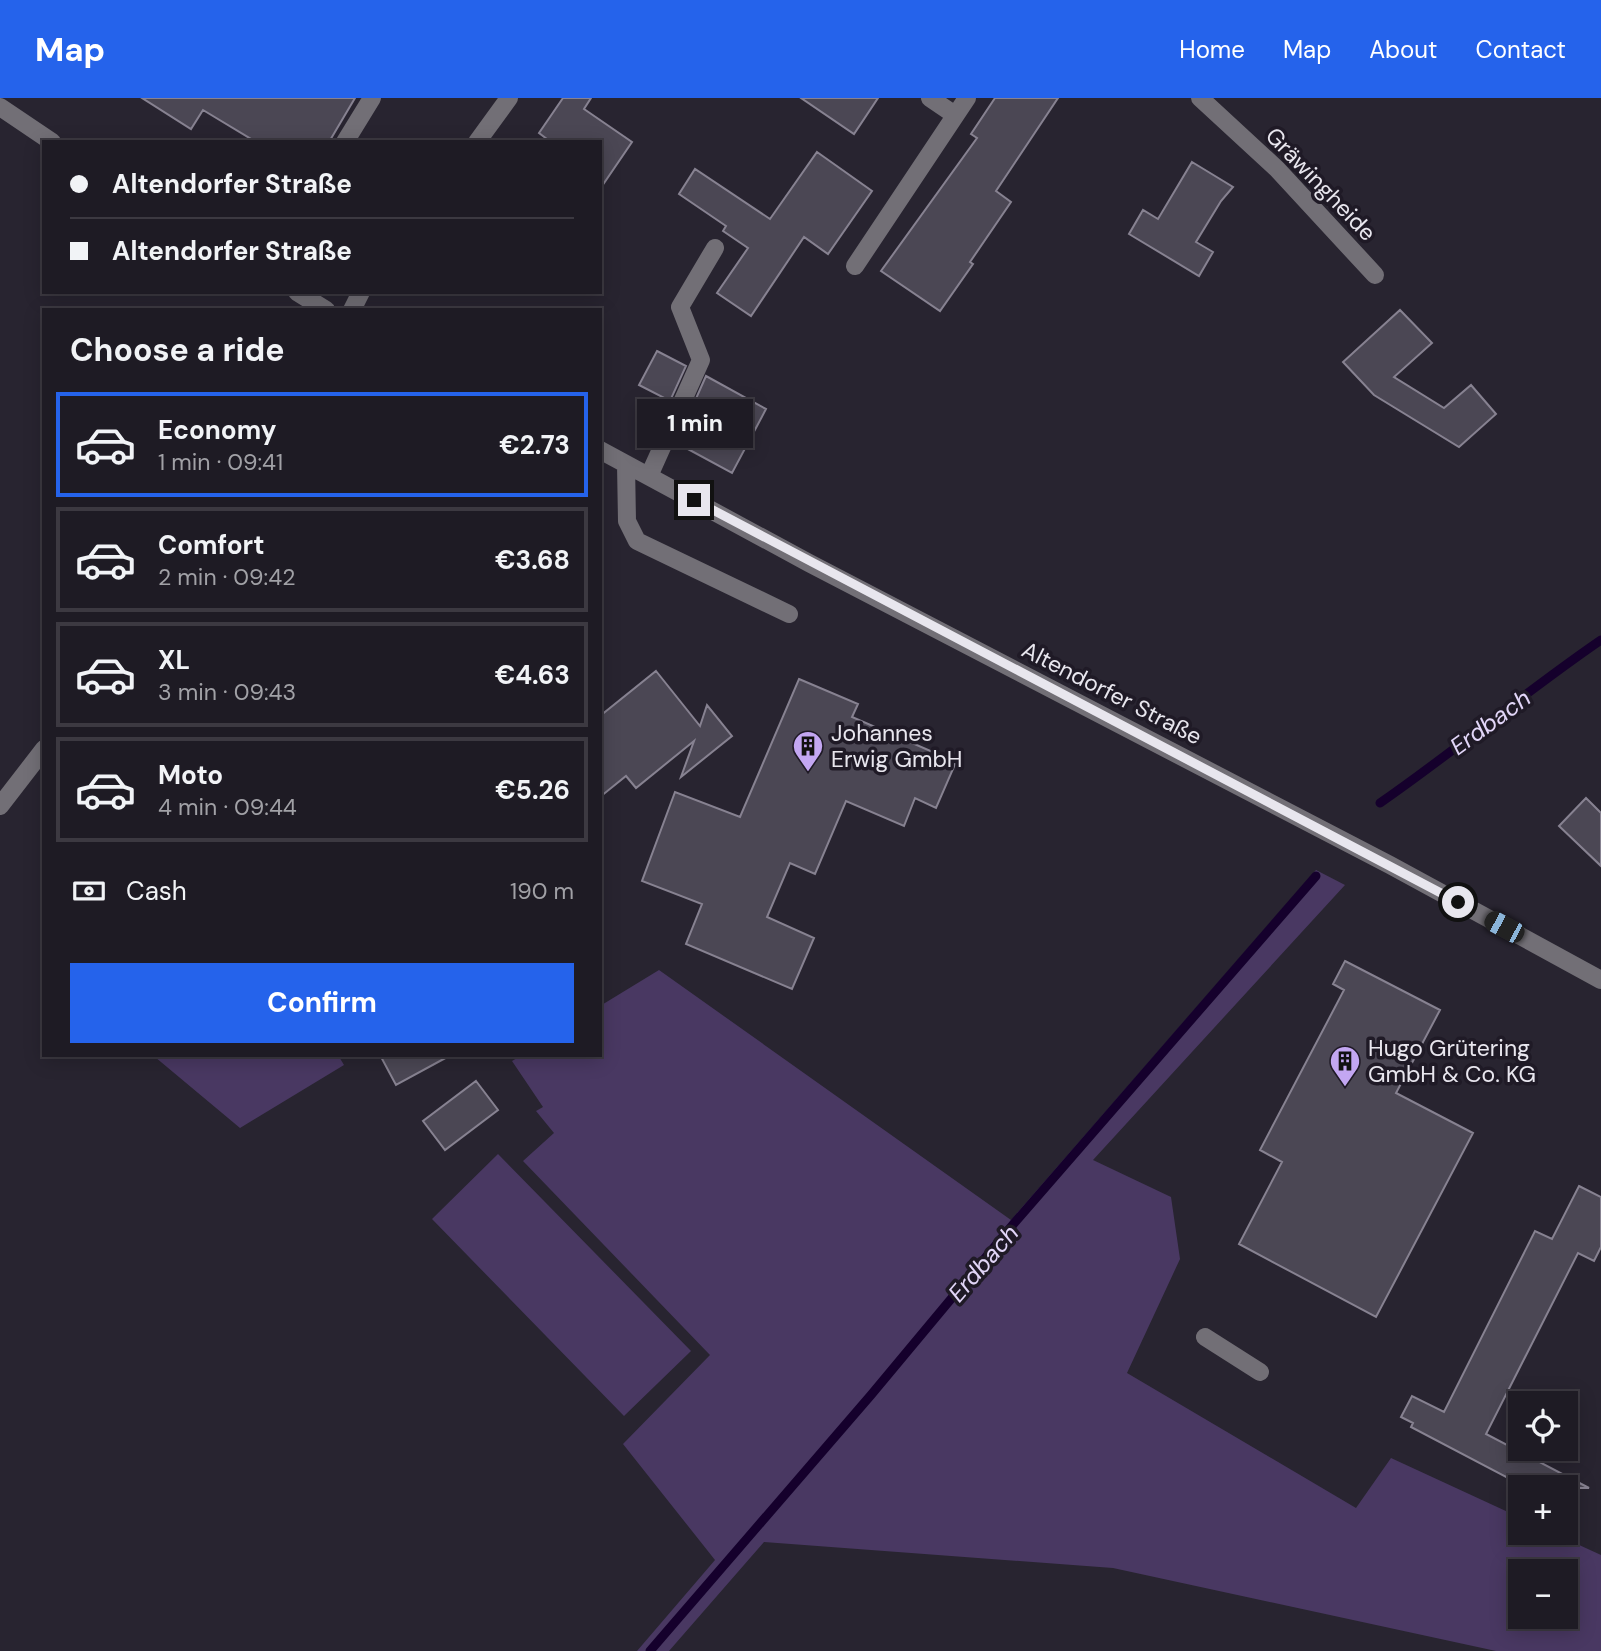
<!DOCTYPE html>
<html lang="en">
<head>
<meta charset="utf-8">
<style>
  :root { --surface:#1e1b24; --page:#26242c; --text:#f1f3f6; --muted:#a1a1a6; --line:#3c3941; --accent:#2563eb }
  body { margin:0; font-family:"DM Sans",sans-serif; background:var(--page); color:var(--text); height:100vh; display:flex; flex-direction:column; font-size:26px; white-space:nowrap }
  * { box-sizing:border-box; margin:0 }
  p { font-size:23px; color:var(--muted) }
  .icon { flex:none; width:38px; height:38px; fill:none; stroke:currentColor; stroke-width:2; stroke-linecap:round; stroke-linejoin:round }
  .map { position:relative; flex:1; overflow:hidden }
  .drawer { position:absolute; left:42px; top:210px; width:560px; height:749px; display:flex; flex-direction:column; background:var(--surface); border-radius:0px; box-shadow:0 4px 18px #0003,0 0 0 2px var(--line) }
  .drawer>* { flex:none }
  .guide { position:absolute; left:42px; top:42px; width:560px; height:154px; border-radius:0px; box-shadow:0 4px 18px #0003,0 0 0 2px var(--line); display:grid; align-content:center; height:154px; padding:0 28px; background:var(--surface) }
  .tools { position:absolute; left:1508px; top:1293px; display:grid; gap:14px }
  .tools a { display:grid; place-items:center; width:70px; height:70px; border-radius:0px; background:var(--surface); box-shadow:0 4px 18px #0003,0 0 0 2px var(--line); font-size:35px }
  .end { position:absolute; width:32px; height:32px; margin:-16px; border:9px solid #e8e6ee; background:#111; box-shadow:0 0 0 4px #111 }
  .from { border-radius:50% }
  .bubble { position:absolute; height:49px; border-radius:0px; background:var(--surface); box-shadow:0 4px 18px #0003,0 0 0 2px var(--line); font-size:23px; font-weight:700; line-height:49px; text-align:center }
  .car { position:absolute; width:21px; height:42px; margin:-21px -10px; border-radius:9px; box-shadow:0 0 5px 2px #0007; background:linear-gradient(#222 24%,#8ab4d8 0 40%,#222 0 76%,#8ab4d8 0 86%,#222 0) }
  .guide b { display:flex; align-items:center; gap:24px; height:66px; font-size:26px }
  .guide b+b { border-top:2px solid var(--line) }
  .guide i { width:18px; height:18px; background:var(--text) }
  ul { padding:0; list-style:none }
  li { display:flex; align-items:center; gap:21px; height:105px; margin:0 14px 10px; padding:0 14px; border:4px solid var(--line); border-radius:0px }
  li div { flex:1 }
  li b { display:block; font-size:26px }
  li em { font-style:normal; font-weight:700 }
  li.current { border-color:var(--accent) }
  li>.icon { width:63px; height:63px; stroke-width:1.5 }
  h2 { padding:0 28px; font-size:32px; line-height:84px }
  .pay { display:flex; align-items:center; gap:18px; height:77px; padding:0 28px; font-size:26px }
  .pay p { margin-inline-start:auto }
  .primary-button { display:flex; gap:14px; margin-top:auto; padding:14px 28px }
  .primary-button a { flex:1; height:80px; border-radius:0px; background:var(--accent); color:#fff; font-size:28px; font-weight:700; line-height:80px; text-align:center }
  header { display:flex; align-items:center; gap:42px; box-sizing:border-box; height:98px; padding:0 35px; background:var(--accent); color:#fff }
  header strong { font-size:33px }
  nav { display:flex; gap:38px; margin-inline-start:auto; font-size:24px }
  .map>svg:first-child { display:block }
</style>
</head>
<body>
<header>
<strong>Map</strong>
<nav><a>Home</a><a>Map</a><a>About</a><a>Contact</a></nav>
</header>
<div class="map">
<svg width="1601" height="1553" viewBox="0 0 1601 1553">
  <rect width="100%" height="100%" fill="#282430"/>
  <!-- green -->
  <path fill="#493862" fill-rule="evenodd" d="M1316,772L1345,787L1093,1062L1171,1099L1180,1161L1127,1275L1356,1410L1391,1360L1521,1420V1435H1553L1601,1457V1553H1496L1113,1470L764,1444L669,1553H637L715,1462L623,1346L710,1257L523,1063L554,1035L536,1013L543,1009L512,963L522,957H600V908L659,872L1011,1122ZM1521,1474H1566V1519H1521Z
    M158,957H338L344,967L240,1030L155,959Z
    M498,1056L691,1253L624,1318L432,1121Z"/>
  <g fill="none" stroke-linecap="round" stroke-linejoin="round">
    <!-- stream -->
    <path stroke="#15002c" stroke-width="9" d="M1380,705C1455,653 1525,594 1601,542
      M650,1553L871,1297L1016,1123L1316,778"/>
  </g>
  <!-- building -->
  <path fill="#4b4754" stroke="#878291" stroke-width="2" d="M142,0H355L329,44H256L203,12L191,31Z
    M563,0H591L584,11L632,44L600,91V44H551L539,35Z
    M801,0H878L854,36Z
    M995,0H1058L996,93L1011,104L970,164L973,166L940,213L881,173L977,40L971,36Z
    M817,54L872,93L828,156L804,139L751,218L717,195L748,150L723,133L726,128L679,96L695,71L770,121Z
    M1192,64L1233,89L1221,103L1196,144L1213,154L1199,178L1129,136L1143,112L1158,121Z
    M1400,212L1432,245L1394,279L1444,310L1471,287L1496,316L1459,349L1374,297L1343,264Z
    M657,253L686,268L670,303L639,287Z
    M706,278L766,311L732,375L686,350L702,321L690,314Z
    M656,573L700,628L707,607L732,638L681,679L694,643L636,690L626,678L600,699V618Z
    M799,581L858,606L852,619L956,664L936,710L915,700L904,728L846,703L815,776L790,765L767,819L814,840L792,891L686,846L702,806L642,783L675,694L740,719Z
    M1586,700L1601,715V768L1559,728Z
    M1345,863L1440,912L1396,995L1473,1035L1376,1219L1239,1146L1282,1064L1260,1052L1344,892L1333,886Z
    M380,957H451L396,987Z
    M476,983L498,1012L445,1052L423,1023Z
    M1579,1088L1601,1099V1149L1594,1163L1578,1155L1486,1336L1589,1390H1527L1411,1329L1413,1325L1401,1319L1412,1298L1444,1314L1535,1133L1552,1141Z"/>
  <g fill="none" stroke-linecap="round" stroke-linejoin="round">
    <!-- minor -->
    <path stroke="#726f76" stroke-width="18" d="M930,0L955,17
      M1200,0L1277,71L1375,177
      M0,9L52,44
      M345,44L372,0
      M477,44L509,0
      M855,168L967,0
      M297,194L326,212
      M352,212L361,194
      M600,352L809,465L1390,767L1601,882
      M626,366L627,423L637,443L789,516
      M649,378L701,262L680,209L715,150
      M0,708L44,651
      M1205,1239L1260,1274"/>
  </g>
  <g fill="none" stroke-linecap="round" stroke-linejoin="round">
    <!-- route -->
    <path stroke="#e8e6ee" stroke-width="9" d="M694,402L1458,804"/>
  </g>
  <!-- icons -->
  <defs>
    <g id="building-pin" transform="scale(1.575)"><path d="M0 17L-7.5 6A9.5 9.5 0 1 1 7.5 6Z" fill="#c3a7f2" stroke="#1f1a26"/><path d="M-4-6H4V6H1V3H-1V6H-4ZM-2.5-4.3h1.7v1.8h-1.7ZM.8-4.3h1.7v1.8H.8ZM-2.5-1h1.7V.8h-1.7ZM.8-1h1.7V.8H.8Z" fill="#111"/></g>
  </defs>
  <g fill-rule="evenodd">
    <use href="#building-pin" x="808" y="648"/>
    <use href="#building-pin" x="1345" y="963"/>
  </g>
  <g text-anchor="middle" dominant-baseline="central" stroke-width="7" stroke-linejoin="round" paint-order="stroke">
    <!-- street labels -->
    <g font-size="23" fill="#e8e6ee" stroke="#1f1a26">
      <text transform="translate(1321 86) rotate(46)">Gräwingheide</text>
      <text transform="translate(1112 595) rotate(27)">Altendorfer Straße</text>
    </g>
    <!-- poi labels -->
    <g font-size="23" fill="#e8e6ee" stroke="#1f1a26" text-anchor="start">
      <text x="831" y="635">Johannes<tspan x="831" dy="26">Erwig GmbH</tspan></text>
      <text x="1368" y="950">Hugo Grütering<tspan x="1368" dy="26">GmbH &amp; Co. KG</tspan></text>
    </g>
    <!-- water labels -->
    <g font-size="24" font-style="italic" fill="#e2d6f8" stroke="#1f1a26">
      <text transform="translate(1490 624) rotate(-36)">Erdbach</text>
      <text transform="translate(983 1165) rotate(-49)">Erdbach</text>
    </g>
  </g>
</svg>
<div class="tools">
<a><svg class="icon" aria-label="locate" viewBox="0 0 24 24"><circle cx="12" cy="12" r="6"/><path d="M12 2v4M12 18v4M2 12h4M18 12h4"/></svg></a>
<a>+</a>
<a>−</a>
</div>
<i class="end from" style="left:1458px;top:804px"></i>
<i class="end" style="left:694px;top:402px"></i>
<div class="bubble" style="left:637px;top:301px;width:116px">1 min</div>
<i class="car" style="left:1504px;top:829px;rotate:298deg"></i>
<div class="guide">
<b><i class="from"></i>Altendorfer Straße</b>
<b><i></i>Altendorfer Straße</b>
</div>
<section class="drawer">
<h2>Choose a ride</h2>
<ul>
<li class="current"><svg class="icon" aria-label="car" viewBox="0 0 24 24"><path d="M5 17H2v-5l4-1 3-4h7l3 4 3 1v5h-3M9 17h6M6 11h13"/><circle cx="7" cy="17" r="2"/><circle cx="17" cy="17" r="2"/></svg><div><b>Economy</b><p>1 min · 09:41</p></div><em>€2.73</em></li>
<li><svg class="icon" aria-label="car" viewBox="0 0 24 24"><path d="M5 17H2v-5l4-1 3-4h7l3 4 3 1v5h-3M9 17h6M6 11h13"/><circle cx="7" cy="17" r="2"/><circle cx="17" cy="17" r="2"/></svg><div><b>Comfort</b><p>2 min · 09:42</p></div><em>€3.68</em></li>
<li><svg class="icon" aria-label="car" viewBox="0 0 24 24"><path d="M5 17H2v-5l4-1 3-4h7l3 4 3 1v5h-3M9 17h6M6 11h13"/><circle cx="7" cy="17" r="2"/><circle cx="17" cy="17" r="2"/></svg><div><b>XL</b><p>3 min · 09:43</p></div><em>€4.63</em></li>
<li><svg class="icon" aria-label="car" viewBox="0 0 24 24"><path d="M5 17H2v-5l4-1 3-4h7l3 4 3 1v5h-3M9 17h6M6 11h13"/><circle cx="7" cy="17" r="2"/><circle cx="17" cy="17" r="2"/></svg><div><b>Moto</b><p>4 min · 09:44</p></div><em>€5.26</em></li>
</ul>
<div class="pay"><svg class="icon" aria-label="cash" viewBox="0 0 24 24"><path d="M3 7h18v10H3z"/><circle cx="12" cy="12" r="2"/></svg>Cash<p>190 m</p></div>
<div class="primary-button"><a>Confirm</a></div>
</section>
</div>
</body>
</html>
